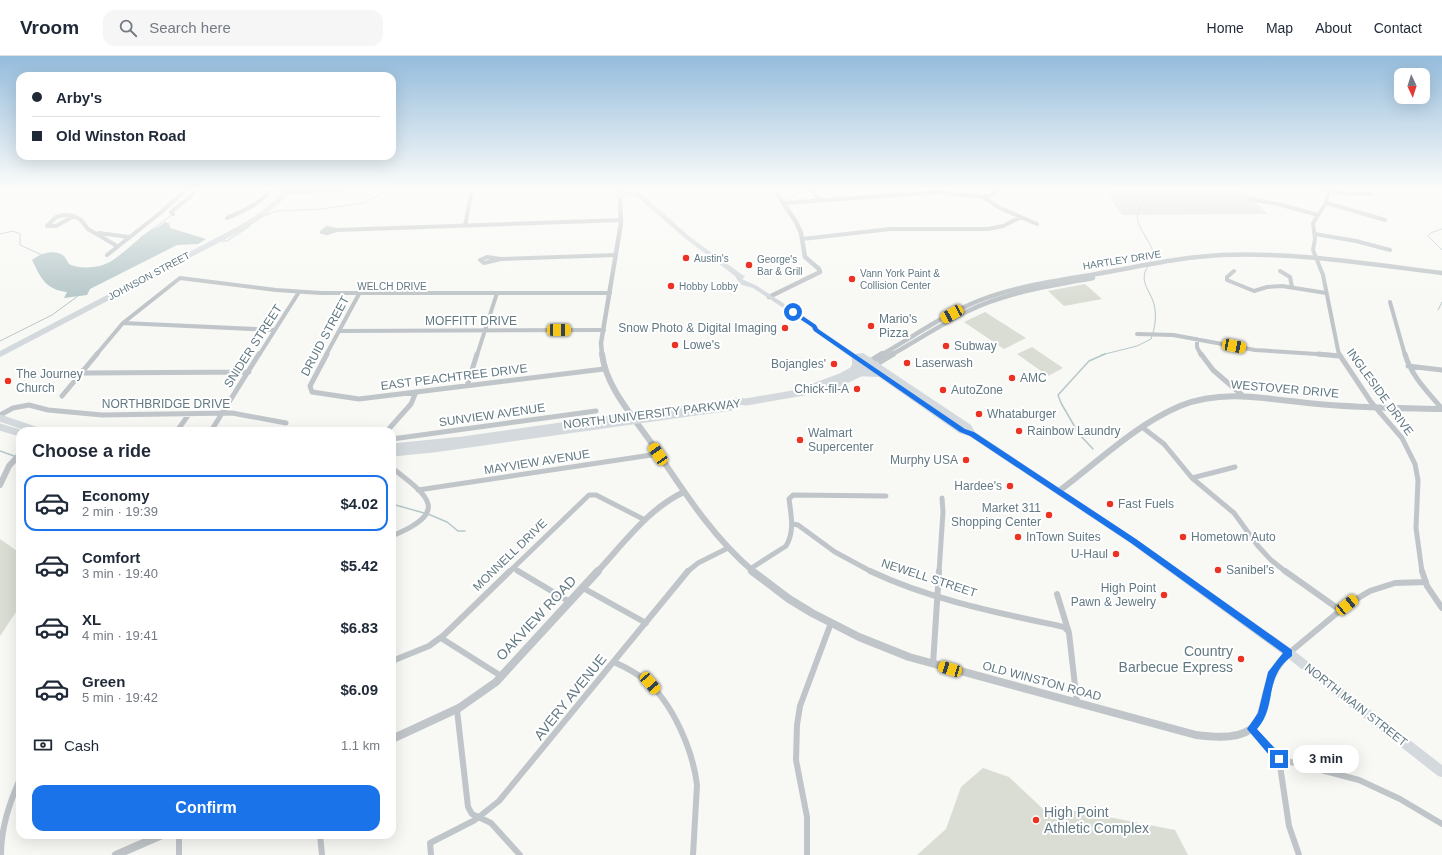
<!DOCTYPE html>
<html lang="en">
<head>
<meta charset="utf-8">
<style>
  :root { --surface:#fff; --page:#f6f6f7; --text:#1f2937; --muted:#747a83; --line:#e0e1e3; --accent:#1a73e8 }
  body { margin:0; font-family:Helvetica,sans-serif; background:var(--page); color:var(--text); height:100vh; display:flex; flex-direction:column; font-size:15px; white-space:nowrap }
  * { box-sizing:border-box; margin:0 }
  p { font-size:13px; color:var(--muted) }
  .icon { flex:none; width:22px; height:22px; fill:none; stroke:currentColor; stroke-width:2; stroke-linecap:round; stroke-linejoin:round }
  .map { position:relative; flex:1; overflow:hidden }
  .details { position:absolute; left:16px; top:371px; width:380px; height:412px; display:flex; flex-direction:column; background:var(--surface); border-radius:12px; box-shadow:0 4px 16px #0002 }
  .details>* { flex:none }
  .hud { position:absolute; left:16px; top:16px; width:380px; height:88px; border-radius:12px; box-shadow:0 4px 16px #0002; display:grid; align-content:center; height:88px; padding:0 16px; background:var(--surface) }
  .needle { width:26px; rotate:176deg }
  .controls { position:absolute; left:1394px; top:12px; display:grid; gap:8px }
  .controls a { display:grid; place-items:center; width:36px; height:36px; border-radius:8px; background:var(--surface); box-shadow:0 4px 16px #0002; font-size:20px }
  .end { position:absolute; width:18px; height:18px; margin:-9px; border:5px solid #1a73e8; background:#fff; box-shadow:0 0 0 2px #fff }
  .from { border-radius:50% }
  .bubble { position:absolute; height:28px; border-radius:12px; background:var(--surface); box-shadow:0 4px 16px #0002; font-size:13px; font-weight:700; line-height:28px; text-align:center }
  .car { position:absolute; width:12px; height:24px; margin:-12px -6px; border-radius:5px; box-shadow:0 0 3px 1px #0007; background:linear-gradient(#f5c518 24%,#345 0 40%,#f5c518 0 76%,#345 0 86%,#f5c518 0) }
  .hud b { display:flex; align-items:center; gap:14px; height:38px; font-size:15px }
  .hud b+b { border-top:1px solid var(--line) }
  .hud i { width:10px; height:10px; background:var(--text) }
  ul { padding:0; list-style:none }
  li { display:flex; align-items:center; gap:12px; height:56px; margin:0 8px 6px; padding:0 8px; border:2px solid transparent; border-radius:12px }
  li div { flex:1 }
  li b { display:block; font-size:15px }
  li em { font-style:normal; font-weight:700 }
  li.active { border-color:var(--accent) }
  li>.icon { width:36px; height:36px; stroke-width:1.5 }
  h2 { padding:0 16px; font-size:18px; line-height:48px }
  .pay { display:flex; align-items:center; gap:10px; height:44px; padding:0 16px; font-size:15px }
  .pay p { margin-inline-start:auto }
  .primary-button { display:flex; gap:8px; margin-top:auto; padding:8px 16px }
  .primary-button a { flex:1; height:46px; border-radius:12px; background:var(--accent); color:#fff; font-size:16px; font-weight:700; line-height:46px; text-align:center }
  header { display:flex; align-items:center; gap:24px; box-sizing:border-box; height:56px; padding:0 20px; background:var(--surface); border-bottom:1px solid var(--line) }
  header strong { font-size:19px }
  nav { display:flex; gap:22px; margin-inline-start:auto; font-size:14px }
  .search { width:280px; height:36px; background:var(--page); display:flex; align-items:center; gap:10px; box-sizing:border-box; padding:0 14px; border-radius:12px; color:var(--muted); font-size:15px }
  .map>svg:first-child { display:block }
</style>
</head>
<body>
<header>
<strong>Vroom</strong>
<div class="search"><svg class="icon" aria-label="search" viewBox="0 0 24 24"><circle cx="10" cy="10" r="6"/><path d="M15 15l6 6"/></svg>Search here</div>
<nav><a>Home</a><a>Map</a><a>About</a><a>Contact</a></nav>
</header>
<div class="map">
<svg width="1442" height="799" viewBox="0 0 1442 799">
  <rect width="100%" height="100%" fill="#f8f8f5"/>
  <!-- green -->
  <path fill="#d9ddd4" d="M1104,133H1241L1268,158L1122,159Z
    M1085,228L1102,243L1064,250L1048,235Z
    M985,256L1026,282L1004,293L964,266Z
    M1032,291L1063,312L1048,320L1017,298Z
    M0,483L20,497V552L18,553L0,580Z
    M983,712L1009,721L1043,753L1078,755L1175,774L1188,799H917L946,773L961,731Z"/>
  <!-- water -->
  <path fill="#b6c7c9" d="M165,166L169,167L170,172L206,183L198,188L177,189L90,233L87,239L64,242L67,236C47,234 41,223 33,206L32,204C41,197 54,193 64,200C67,203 67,207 71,209C78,212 91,212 99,210C113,208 132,188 144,179C151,174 159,171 165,166Z"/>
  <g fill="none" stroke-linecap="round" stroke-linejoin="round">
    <!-- stream-far1 -->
    <path stroke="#b6c7c9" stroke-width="1" d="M785,143L790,142L804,133
      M264,160L277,155L321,153L364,147L390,133
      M1442,173L1430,177L1428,180L1442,194
      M0,178L13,175L20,178V189L42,199
      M140,182L172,159
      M220,185H227L250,170
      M1150,207L1154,197C1140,165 1125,166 1154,133
      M1438,254L1442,246
      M0,285L52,259L78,240
      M1101,299L1137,290L1151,283C1155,272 1157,260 1154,248C1150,234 1138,225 1148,210"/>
    <!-- stream -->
    <path stroke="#b6c7c9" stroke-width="1.5" d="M1093,393L1079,378L1061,347L1058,339L1089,305L1105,298
      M0,395L14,400
      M392,448L424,457
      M428,458L447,466L458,475H465"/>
    <!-- minor-far2 -->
    <path stroke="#bfc5c8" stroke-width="4" d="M810,133L820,144
      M1321,133L1341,137L1372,138
      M1329,133L1326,147L1313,167L1315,183L1313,194L1323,219L1339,299
      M983,141L1000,152L1037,168
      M1250,143L1278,148L1318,159
      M785,147L937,136L983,141L991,139L1000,133
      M1327,147L1385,164
      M173,158L171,156L191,140L196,133
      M64,159L74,160L56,170H47L56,161Z
      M74,160L81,164L88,173L117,190
      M227,162C239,157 266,146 269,133
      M465,170L472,133
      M327,172L337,174L327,177L322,176Z
      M337,174L621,164
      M99,177L129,181
      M1315,178L1356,185L1390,194
      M802,183L890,173H988L1003,170L1021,161
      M107,199L159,158L187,133
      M487,201L501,203L484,207L480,204Z
      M501,203L616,199
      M1234,215L1227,221V224L1254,235L1267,231L1282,230L1326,237
      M1280,215L1290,221L1292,231
      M1390,246L1405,299
      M123,267L275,274
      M339,275L604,274
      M1137,278L1173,279L1255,294L1332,299
      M1197,283V291L1201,299
      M96,299L123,267L180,222L276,234L321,237H610
      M259,299L299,236
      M326,299L359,238
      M477,299L497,237"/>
    <!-- minor-far1 -->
    <path stroke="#bfc5c8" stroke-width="5" d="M327,298L310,330L312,336L359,343L604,313
      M1201,298L1213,314L1242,339
      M1318,298L1339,300
      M1339,298L1371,346L1402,382L1415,408L1418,424L1416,472L1422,516
      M1405,298C1411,320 1428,336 1442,353
      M1408,310L1442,314
      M83,314L85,317L249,316
      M467,330L477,298
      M62,340L97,298
      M0,359L13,352L29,349L48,354L102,359L232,357L286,367
      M1142,371L1164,388L1192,422L1234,457L1258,490L1271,504L1286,516
      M177,375L189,358
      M211,375L259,298
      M387,375L411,348L416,336
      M392,383L596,355
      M392,412C430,441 450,456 392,480
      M1192,422L1235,411
      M418,434L658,398
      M793,468L798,469L835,496L872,516
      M513,512L520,516
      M750,513L786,490C795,475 791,459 789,443L793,439L886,440
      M509,516L589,439H596L645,464
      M687,516L698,507L728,492
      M939,516L943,456L942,442"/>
    <!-- minor -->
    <path stroke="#bfc5c8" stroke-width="6" d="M518,515L570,546
      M870,515C931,544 999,557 1064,571L1067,574
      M1285,515L1340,554
      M1422,515L1427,530L1442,552
      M583,532L646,567
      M1057,538L1069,577L1077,647
      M441,582L501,620
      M1289,597L1348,548L1370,535L1395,527L1426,526
      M392,605L429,590L444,579L510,515
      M614,606C625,611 637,617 646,625C673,647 693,695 697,729L693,799
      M933,608L939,515
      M457,654L468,751L472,758L491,767L520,799
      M1252,673L1279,703L1359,724L1400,743L1442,768
      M1279,703L1289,770L1299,799
      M179,779V799
      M320,779L322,799
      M1,799C1,772 9,748 20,723
      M431,799L430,787L475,764L499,745L688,515
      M807,799V761L796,704L797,669L800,650L831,567"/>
    <!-- tertiary-far2 -->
    <path stroke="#bfc5c8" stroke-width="4.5" d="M282,136L346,133
      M769,241L820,216L819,213L805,201L801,177L796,166L774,133
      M602,299L601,287L621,167L620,144L622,133
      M881,299C913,281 943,259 978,245C1016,230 1056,225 1096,218C1138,211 1179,201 1222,199C1296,196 1369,208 1442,217
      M891,299C916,285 942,268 968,255C1007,236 1051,230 1093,222"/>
    <!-- tertiary-far1 -->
    <path stroke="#bfc5c8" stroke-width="6" d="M602,298C606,331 632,359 650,385C681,431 711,480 754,516
      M871,305L882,298
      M876,308L893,298
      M0,429L9,410L20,398
      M1059,435C1098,406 1135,369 1180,350C1225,332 1271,344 1318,348C1359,352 1401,352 1442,353
      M597,516C623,488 649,452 684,436"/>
    <!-- tertiary -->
    <path stroke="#bfc5c8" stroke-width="8" d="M752,515L789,543L812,557L859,581L909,601L1196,679C1290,692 1245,635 1289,597
      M392,683L459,652L496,626L598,515
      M116,799L162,779"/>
    <!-- secondary-far1 -->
    <path stroke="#d3d9dc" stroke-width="5.5" d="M0,298L241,172L263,158L291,133"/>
    <!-- secondary -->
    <path stroke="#d3d9dc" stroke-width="7" d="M812,334L813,331L840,321L870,305
      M0,362L38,375
      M0,371L20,377
      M392,391L463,384L738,345L746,346L827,332L844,325L876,309
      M392,397L433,393L731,351"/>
    <!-- primary -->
    <path fill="#d3d9dc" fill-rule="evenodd" d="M613,133H619L620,138L627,135L632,136L630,133H636L690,181L744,220L745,221L742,223L744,224L757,230L809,264L816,269L819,273L855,298L863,297L971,369L975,376L1136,483L1293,594L1442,709V721L1438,720L1285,600L1130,487L969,380L959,377L879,321L855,320L854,318L855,316L865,315L871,316L859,307L856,316H850L849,314L852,309V302L814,275L811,271L805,266L753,232L742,229L738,225L735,220L686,183L636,140L628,139L621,142H617L613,137Z"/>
  </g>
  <!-- sky -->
  <linearGradient id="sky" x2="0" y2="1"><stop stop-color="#94bcdc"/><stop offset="0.54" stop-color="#fcfcfa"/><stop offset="1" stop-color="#fcfcfa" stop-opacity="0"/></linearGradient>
  <rect width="1442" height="245" fill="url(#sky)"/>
  <!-- route -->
  <path fill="#1a73e8" d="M792,255H795L816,269L818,273L965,373L974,376L1136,483L1292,594V600C1263,621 1278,650 1257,673L1282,700L1283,703L1282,706L1279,707L1275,706L1247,673L1258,657L1268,616L1283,597L1131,487L970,380L960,376L814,275L812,271L792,258Z"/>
  <!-- markers -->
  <g fill="#eb3223" stroke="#fff" stroke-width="1.5">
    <circle cx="686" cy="202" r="4"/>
    <circle cx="749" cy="209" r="4"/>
    <circle cx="852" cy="223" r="4"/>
    <circle cx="671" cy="230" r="4"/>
    <circle cx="871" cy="270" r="4"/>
    <circle cx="785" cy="272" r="4"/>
    <circle cx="675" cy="289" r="4"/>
    <circle cx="946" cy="290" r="4"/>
    <circle cx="907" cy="307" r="4"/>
    <circle cx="834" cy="308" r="4"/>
    <circle cx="1012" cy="322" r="4"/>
    <circle cx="8" cy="325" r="4"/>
    <circle cx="857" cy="333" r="4"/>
    <circle cx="943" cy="334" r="4"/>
    <circle cx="979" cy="358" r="4"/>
    <circle cx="1019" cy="375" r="4"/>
    <circle cx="800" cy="384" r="4"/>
    <circle cx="966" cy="404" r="4"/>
    <circle cx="1010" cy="430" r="4"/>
    <circle cx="1110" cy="448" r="4"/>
    <circle cx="1049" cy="459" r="4"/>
    <circle cx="1018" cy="481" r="4"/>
    <circle cx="1183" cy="481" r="4"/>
    <circle cx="1116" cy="498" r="4"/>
    <circle cx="1218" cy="514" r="4"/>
    <circle cx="1164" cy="539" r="4"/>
    <circle cx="1241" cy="603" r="4"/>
    <circle cx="1036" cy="764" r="4"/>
  </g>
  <g text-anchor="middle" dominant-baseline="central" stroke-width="4" stroke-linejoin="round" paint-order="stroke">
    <!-- far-poi labels -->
    <g font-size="10" fill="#627982" stroke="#fff" text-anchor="start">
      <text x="694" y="202">Austin's</text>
      <text x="757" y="203">George's<tspan x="757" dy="12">Bar &amp; Grill</tspan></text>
      <text x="860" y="217">Vann York Paint &amp;<tspan x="860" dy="12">Collision Center</tspan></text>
      <text x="679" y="230">Hobby Lobby</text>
    </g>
    <!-- far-street labels -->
    <g font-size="10" fill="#627982" stroke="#fff">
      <text transform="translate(1122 204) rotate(-9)">HARTLEY DRIVE</text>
      <text transform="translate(149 220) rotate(-28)">JOHNSON STREET</text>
      <text x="392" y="230">WELCH DRIVE</text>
    </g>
    <!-- poi labels -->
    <g font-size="12" fill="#627982" stroke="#fff" text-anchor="start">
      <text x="879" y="263">Mario's<tspan x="879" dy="14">Pizza</tspan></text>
      <text x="777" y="272" text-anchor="end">Snow Photo &amp; Digital Imaging</text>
      <text x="683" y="289">Lowe's</text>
      <text x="954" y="290">Subway</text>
      <text x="915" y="307">Laserwash</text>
      <text x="826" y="308" text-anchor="end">Bojangles'</text>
      <text x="16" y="318">The Journey<tspan x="16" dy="14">Church</tspan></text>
      <text x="1020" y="322">AMC</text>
      <text x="849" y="333" text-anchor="end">Chick-fil-A</text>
      <text x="951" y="334">AutoZone</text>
      <text x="987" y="358">Whataburger</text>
      <text x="1027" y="375">Rainbow Laundry</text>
      <text x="808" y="377">Walmart<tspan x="808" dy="14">Supercenter</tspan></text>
      <text x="958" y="404" text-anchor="end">Murphy USA</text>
      <text x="1002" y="430" text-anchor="end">Hardee's</text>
      <text x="1118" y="448">Fast Fuels</text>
      <text x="1041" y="452" text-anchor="end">Market 311<tspan x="1041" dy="14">Shopping Center</tspan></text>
      <text x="1026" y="481">InTown Suites</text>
      <text x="1191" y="481">Hometown Auto</text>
      <text x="1108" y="498" text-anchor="end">U-Haul</text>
      <text x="1226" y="514">Sanibel's</text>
      <text x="1156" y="532" text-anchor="end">High Point<tspan x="1156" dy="14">Pawn &amp; Jewelry</tspan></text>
    </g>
    <!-- street labels -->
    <g font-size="12" fill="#627982" stroke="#fff">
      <text x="471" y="265">MOFFITT DRIVE</text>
      <text transform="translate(325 280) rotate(-62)">DRUID STREET</text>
      <text transform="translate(253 290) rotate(-57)">SNIDER STREET</text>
      <text transform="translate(454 321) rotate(-7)">EAST PEACHTREE DRIVE</text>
      <text transform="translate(1285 333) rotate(5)">WESTOVER DRIVE</text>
      <text transform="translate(1380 336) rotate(54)">INGLESIDE DRIVE</text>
      <text x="166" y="348">NORTHBRIDGE DRIVE</text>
      <text transform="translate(652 358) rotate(-7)">NORTH UNIVERSITY PARKWAY</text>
      <text transform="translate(492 359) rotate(-8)">SUNVIEW AVENUE</text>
      <text transform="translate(537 406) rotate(-9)">MAYVIEW AVENUE</text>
      <text transform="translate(510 499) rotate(-44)">MONNELL DRIVE</text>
      <text transform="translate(929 522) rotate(18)">NEWELL STREET</text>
      <text transform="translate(1042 625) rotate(15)">OLD WINSTON ROAD</text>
      <text transform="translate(1356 649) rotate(38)">NORTH MAIN STREET</text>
    </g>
    <!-- near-street labels -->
    <g font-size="14" fill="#627982" stroke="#fff">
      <text transform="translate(536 562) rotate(-47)">OAKVIEW ROAD</text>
      <text transform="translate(570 641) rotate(-51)">AVERY AVENUE</text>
    </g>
    <!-- near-poi labels -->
    <g font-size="14" fill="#627982" stroke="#fff" text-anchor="end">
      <text x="1233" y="595">Country<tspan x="1233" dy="16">Barbecue Express</tspan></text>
      <text x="1044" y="756" text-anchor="start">High Point<tspan x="1044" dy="16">Athletic Complex</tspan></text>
    </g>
  </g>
</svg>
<div class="controls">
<a><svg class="needle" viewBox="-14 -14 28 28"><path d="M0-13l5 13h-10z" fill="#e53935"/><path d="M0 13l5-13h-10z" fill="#747a83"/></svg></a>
</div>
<i class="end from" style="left:793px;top:256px"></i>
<i class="end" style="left:1279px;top:703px"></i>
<div class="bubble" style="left:1293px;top:689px;width:66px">3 min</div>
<i class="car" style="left:952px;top:258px;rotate:241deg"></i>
<i class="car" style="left:559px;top:274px;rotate:90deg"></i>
<i class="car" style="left:1234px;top:290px;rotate:101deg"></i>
<i class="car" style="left:658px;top:398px;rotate:326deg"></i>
<i class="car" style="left:1347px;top:549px;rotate:51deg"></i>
<i class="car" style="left:950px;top:613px;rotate:287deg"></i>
<i class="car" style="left:650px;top:627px;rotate:139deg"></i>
<div class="hud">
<b><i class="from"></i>Arby's</b>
<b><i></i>Old Winston Road</b>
</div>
<section class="details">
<h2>Choose a ride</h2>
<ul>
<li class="active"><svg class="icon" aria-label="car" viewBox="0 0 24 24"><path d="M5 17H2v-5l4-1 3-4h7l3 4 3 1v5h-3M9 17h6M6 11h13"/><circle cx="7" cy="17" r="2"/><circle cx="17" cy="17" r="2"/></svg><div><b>Economy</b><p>2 min · 19:39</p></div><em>$4.02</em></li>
<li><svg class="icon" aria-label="car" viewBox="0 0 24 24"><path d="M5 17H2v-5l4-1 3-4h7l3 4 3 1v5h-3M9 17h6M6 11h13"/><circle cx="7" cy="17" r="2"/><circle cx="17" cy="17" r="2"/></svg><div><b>Comfort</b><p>3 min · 19:40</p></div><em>$5.42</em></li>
<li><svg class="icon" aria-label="car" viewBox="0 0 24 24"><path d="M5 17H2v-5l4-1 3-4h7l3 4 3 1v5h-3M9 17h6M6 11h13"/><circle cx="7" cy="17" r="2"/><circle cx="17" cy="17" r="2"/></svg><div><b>XL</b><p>4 min · 19:41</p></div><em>$6.83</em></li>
<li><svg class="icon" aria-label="car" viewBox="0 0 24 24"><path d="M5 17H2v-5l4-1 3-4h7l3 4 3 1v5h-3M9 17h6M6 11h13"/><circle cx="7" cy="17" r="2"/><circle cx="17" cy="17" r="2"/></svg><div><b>Green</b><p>5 min · 19:42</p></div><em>$6.09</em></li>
</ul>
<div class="pay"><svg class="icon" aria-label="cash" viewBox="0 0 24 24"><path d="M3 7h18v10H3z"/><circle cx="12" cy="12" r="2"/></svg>Cash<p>1.1 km</p></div>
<div class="primary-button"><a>Confirm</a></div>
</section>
</div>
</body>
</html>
